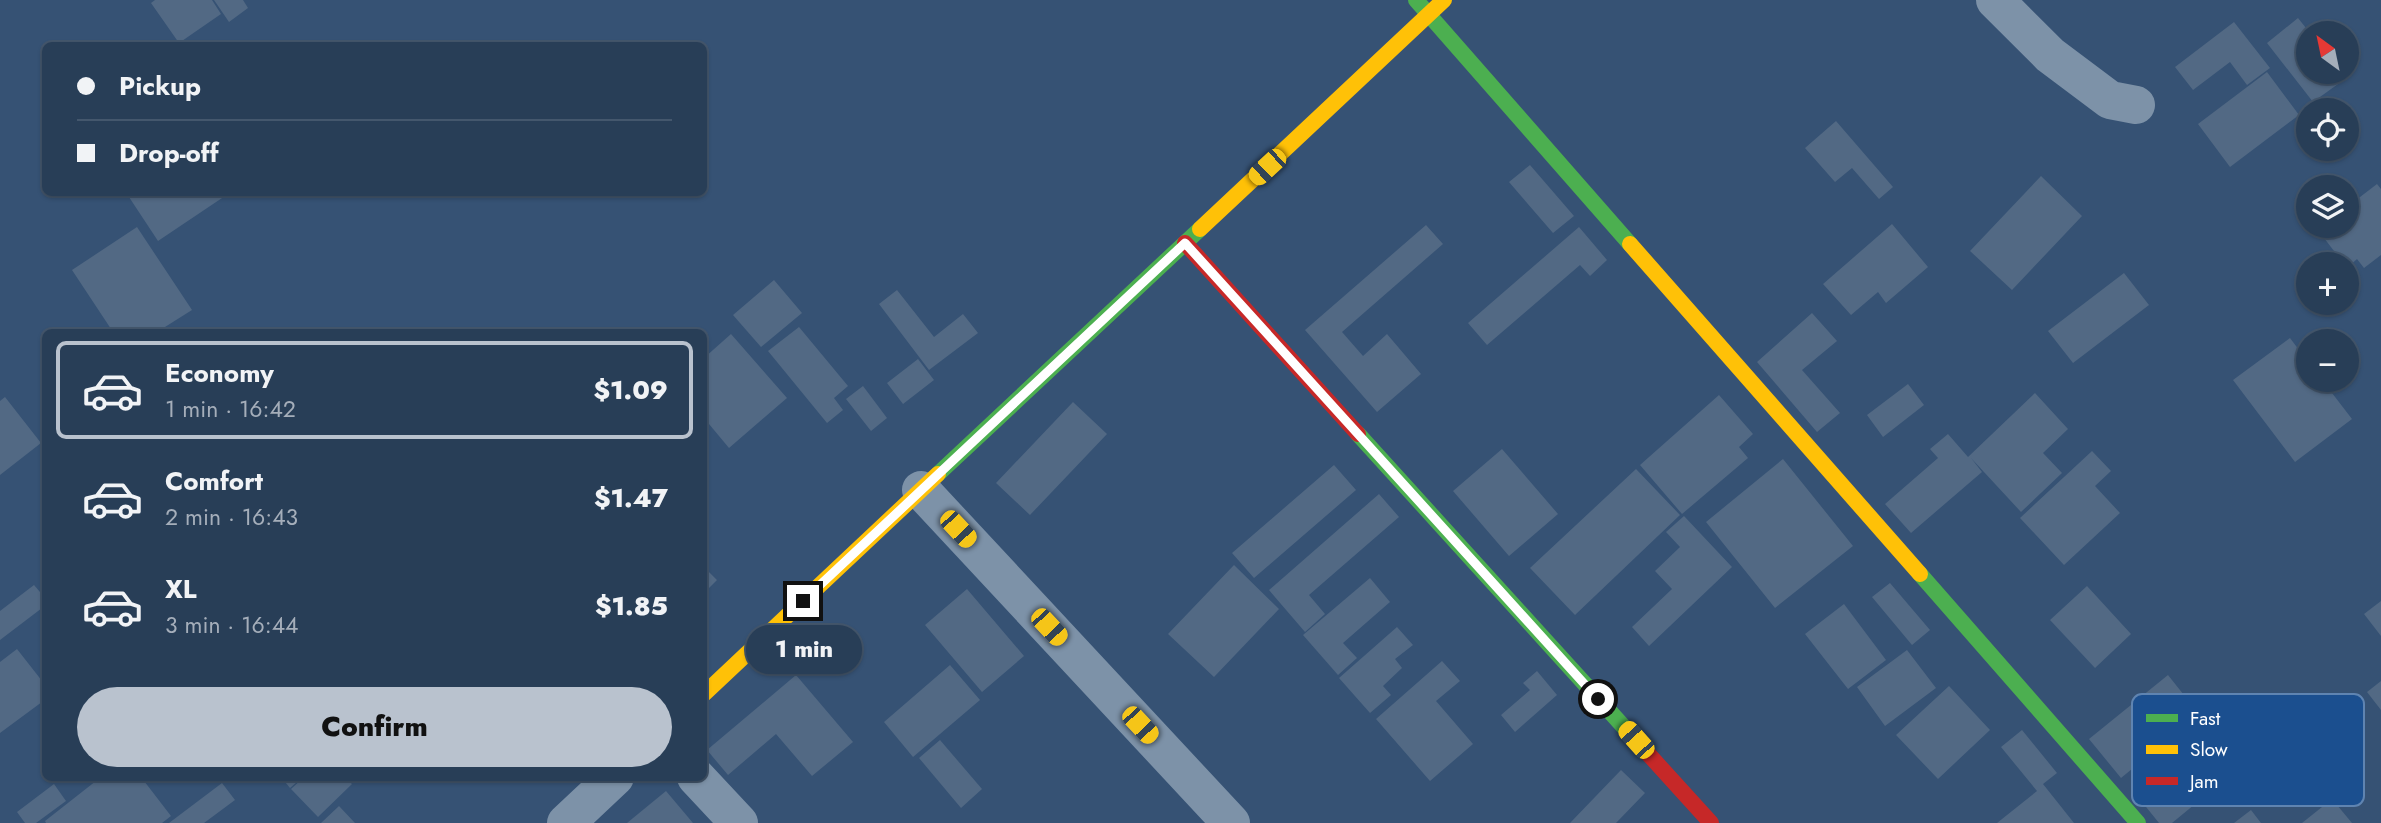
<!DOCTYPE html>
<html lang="en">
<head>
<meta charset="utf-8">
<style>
  :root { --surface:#283e57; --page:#344961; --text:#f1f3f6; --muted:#a5aeba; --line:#44576d; --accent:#b9c2ce }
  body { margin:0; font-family:Jost,sans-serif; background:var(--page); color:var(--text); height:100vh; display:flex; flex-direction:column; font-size:26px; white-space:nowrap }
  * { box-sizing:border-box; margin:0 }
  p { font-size:23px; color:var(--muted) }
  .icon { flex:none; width:38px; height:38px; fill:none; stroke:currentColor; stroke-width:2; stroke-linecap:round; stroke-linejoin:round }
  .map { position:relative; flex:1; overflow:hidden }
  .side { position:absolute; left:42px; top:329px; width:665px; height:452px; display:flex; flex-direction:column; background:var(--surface); border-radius:10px; box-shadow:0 2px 5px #0004,0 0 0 2px var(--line) }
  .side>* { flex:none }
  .hud { position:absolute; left:42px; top:42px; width:665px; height:154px; border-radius:10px; box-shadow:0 2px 5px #0004,0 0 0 2px var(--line); display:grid; align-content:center; height:154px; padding:0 35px; background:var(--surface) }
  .needle { width:46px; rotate:327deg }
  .controls { position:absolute; left:2296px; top:21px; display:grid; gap:14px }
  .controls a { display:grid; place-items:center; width:63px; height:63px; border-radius:50%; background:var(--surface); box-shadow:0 2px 5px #0004,0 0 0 2px var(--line); font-size:35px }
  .end { position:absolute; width:32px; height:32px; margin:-16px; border:9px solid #fff; background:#111; box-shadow:0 0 0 4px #111 }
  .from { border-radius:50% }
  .bubble { position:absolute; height:49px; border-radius:24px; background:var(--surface); box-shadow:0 2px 5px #0004,0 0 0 2px var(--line); font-size:23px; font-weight:800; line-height:49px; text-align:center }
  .car { position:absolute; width:21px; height:42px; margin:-21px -10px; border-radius:9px; box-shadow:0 0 5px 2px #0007; background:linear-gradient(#f5c518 24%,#345 0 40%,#f5c518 0 76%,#345 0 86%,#f5c518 0) }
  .hud b { display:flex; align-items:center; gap:24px; height:66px; font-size:26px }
  .hud b+b { border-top:2px solid var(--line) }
  .hud i { width:18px; height:18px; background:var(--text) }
  ul { padding:12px 0 0; list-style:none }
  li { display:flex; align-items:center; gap:21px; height:98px; margin:0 14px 10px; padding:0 21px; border:4px solid transparent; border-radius:10px }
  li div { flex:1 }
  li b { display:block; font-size:26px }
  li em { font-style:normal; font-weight:800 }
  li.current { border-color:var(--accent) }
  li>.icon { width:63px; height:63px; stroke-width:1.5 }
  .action { display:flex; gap:14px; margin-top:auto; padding:14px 35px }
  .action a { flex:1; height:80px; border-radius:42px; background:var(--accent); color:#111; font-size:28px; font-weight:800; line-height:80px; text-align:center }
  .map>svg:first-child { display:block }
</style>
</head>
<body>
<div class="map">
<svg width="2381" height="823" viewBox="0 0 2381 823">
  <rect width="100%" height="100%" fill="#365274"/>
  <!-- building -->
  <path fill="#526984" d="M155,0H212L221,14L179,43L151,3Z
    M214,0H243L248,8L229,22Z
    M2298,18L2310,33L2308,72H2339L2345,79L2313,102L2267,43Z
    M2234,22L2270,68L2247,85L2230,62L2193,90L2175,67Z
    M2267,72L2299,115L2230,167L2198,124Z
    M1836,121L1893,187L1879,199L1852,168L1835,182L1805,148Z
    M1530,165L1574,216L1553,233L1509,182Z
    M2041,176L2082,216L2012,290L1970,251Z
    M2377,184L2381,189V255L2364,268L2357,259L2347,268V264H2344L2324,238L2335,230L2332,226H2347V207Z
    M128,192H231L158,241L127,194Z
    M1892,224L1928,267L1886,303L1878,292L1851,315L1823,284Z
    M1426,225L1443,244L1342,332L1363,356L1387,334L1421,374L1377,412L1305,330Z
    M137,227L192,310L157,332H113L72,270Z
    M1579,227L1607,260L1590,276L1580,265L1487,345L1468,323Z
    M2124,273L2149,305L2073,363L2048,331Z
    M774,280L802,313L761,347L733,315Z
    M897,290L934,337L963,314L978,333L929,370L879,304Z
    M1812,313L1837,341L1802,370L1840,413L1817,432L1757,362Z
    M799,327L848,386L834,398L843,410L827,423L768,351Z
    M731,334L787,398L729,448L704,418V358Z
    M2290,338L2308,362V380H2322L2352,419L2295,462L2233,380Z
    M918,359L934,380L903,404L887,383Z
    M1908,384L1924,405L1883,437L1867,415Z
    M863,386L887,418L871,431L846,399Z
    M2035,393L2068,429L2043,453L2062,473L2021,512L1971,458L1982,472L1911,533L1885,504L1938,458L1930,449L1948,434L1968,457Z
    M1719,395L1753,434L1739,447L1748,458L1682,514L1640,465Z
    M5,397L41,443L0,475V401Z
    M1073,402L1107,434L1030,515L996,483Z
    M1502,449L1558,514L1509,556L1453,491Z
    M2092,451L2111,471L2095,486L2120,513L2064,565L2020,518Z
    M1783,459L1853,546L1775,608L1706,522Z
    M1334,465L1356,490L1254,578L1232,553Z
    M1636,469L1680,515L1575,615L1530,568Z
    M1379,494L1399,517L1309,595L1325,614L1305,632L1269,590Z
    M1684,516L1732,567L1649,646L1632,627L1672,589L1655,571L1680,547L1666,532Z
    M1234,565L1279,609L1214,677L1168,634Z
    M706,569L717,580L704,593V571Z
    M1370,578L1390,602L1343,643L1357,658L1338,675L1303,635Z
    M1890,583L1930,630L1912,645L1872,597Z
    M34,585L46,599V605L0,640V611Z
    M2087,586L2131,634L2095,668L2050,620Z
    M967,589L1024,656L982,692L925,625Z
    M2381,601V636L2364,614Z
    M1844,604L1886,660L1848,689L1805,634Z
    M1397,627L1413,645L1395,659L1402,668L1383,686L1391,695L1370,713L1339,678Z
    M17,649L46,686V699L0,733V662Z
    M1907,650L1936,688L1885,726L1857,687Z
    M1442,661L1460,681L1436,701L1473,744L1430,781L1376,719Z
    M950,665L980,700L913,757L884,722Z
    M1537,671L1557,695L1515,732L1501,715L1530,690L1523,683Z
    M796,675L853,742L812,776L776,734L728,775L707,750Z
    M2168,675L2199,714L2121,778L2089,739Z
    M2381,681V710L2367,692Z
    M1949,686L1990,730L1938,779L1896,735Z
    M2022,730L2057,773L2043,784L2074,823H1997L2037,791L2001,747Z
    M940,740L982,789L961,808L919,758Z
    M2214,747L2234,772L2172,823H2159L2134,792L2158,773L2168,785Z
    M1621,770L1645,793L1616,823H1570Z
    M101,777H141L171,816L162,823H46L45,821Z
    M281,777H303L290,788Z
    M304,777H345L352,784L318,817L291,789Z
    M222,783L235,800L204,823H169Z
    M54,784L66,801L36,823H25L17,812Z
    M666,791L693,823H627Z
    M2332,799L2352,823H2302Z
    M339,806L355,823H321Z
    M2251,810L2261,823H2234Z"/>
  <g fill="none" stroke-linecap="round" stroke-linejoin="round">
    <!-- street -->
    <path stroke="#7d92a8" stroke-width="38" d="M1995,0L2050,55L2110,100L2136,105
      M921,490L1231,823
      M696,777L739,823
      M566,823L615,777"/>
    <!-- fast -->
    <path stroke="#4caf50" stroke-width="16" d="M1416,0L1630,244
      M1358,434L1642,747
      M938,474L1200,229
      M1920,574L2138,823"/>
    <!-- slow -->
    <path stroke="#ffc107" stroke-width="16" d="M1200,229L1444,0
      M1630,244L1920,574
      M704,694L938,474"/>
    <!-- jam -->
    <path stroke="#c62828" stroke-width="16" d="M1185,243L1358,434
      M1642,747L1711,823"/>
  </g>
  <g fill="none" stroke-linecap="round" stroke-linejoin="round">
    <!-- route -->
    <path stroke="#fff" stroke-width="9" d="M803,601L1185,243L1598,699"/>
  </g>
  <!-- legend -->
  <rect x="2132" y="694" width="232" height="112" rx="10" fill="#1b4f8f" stroke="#5f84b1" stroke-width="2"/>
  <rect x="2146" y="714" width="32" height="8" fill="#4caf50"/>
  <rect x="2146" y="745" width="32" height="9" fill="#ffc107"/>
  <rect x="2146" y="777" width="32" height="8" fill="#c62828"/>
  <g font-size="19" fill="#fff">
    <text x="2190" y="725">Fast</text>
    <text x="2190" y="756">Slow</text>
    <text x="2190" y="788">Jam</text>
  </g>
</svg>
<div class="controls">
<a><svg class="needle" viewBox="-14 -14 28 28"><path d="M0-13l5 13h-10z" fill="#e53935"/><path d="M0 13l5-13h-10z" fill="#a5aeba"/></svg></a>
<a><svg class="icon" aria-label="locate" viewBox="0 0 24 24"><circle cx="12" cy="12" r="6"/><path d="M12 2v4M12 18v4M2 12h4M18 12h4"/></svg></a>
<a><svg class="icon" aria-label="layers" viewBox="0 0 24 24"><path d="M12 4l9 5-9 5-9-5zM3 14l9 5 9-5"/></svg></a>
<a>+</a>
<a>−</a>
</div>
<i class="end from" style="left:1598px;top:699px"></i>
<i class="end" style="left:803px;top:601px"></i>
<div class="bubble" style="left:746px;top:625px;width:116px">1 min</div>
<i class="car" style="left:1267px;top:167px;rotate:227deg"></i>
<i class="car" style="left:958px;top:529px;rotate:137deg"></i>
<i class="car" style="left:1049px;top:627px;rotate:137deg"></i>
<i class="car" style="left:1140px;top:725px;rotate:137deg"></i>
<i class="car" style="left:1636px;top:740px;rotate:318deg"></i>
<div class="hud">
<b><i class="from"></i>Pickup</b>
<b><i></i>Drop-off</b>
</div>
<section class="side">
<ul>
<li class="current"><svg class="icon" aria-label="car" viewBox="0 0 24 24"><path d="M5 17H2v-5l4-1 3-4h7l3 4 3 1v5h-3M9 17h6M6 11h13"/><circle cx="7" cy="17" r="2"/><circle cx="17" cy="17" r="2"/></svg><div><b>Economy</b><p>1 min · 16:42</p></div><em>$1.09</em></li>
<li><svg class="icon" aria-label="car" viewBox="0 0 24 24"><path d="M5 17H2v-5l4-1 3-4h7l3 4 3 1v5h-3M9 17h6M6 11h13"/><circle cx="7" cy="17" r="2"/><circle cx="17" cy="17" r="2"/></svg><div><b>Comfort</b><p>2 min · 16:43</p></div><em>$1.47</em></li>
<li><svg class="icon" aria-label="car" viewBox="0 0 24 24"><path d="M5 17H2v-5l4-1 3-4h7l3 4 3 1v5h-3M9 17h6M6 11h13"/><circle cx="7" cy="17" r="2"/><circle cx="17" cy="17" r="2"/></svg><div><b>XL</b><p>3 min · 16:44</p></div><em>$1.85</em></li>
</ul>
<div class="action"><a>Confirm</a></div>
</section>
</div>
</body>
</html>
